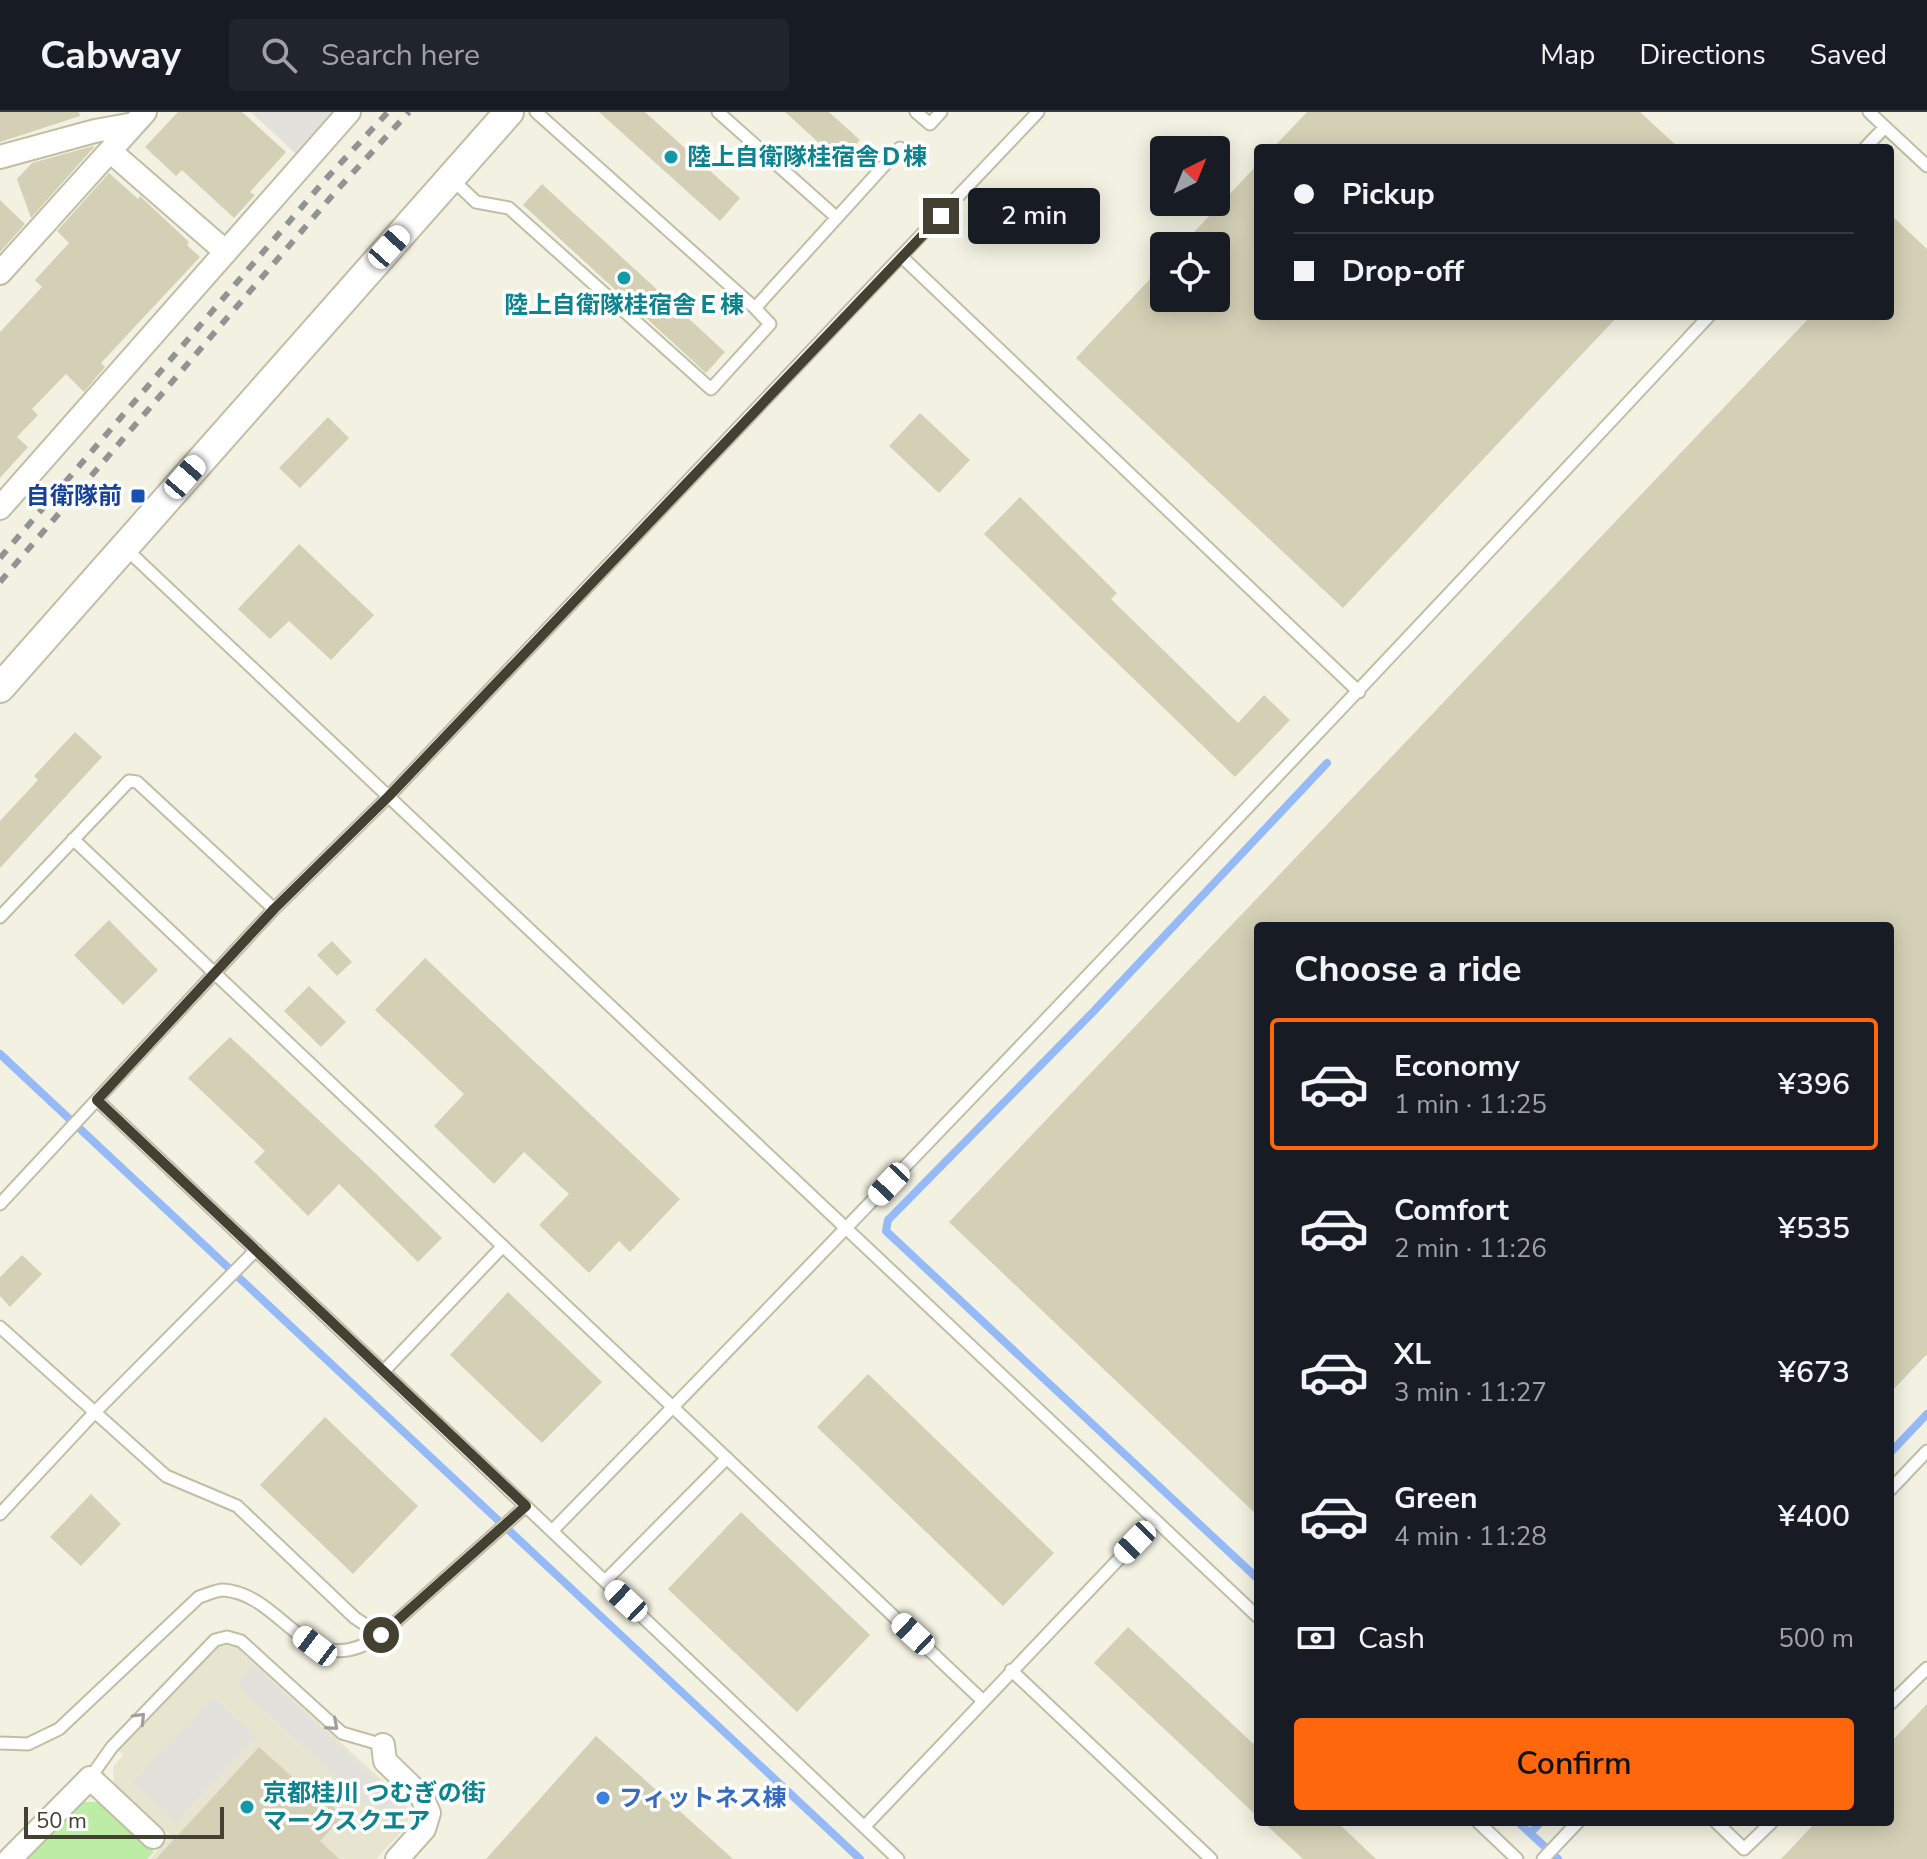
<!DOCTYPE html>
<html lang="en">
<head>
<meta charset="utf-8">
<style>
  :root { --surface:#171b24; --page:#20242c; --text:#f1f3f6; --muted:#9ea1a6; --line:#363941; --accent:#ff670c }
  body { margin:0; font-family:"Nunito Sans","Noto Sans JP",sans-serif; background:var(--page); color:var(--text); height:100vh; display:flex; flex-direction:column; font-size:30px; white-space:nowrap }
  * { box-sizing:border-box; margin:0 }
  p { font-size:26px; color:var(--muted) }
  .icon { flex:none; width:44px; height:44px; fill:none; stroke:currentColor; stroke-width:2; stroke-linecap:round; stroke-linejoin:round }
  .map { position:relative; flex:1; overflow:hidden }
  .drawer { position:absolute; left:1254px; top:810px; width:640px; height:904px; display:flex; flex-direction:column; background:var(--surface); border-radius:8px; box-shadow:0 4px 20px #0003 }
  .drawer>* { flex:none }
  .hud { position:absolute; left:1254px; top:32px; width:640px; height:176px; border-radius:8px; box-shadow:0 4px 20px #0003; display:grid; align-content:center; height:176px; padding:0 40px; background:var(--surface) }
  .needle { width:52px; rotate:43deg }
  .fabs { position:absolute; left:1150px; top:24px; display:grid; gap:16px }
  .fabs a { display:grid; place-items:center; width:80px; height:80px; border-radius:8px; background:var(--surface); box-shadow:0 4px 20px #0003; font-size:40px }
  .scale { position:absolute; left:24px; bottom:20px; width:200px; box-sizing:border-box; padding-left:8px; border:4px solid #444132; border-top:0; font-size:22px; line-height:28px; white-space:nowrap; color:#444132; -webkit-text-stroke:6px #fff; paint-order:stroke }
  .end { position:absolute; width:36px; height:36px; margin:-18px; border:10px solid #444132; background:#fff; box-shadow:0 0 0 4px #fff }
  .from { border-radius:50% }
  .bubble { position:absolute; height:56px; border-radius:8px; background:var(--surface); box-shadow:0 4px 20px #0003; font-size:26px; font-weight:600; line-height:56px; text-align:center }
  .car { position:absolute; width:24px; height:48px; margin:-24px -12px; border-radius:10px; box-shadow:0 0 6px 2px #0007; background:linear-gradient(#fff 24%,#345 0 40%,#fff 0 76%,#345 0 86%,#fff 0) }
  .hud b { display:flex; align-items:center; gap:28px; height:76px; font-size:30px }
  .hud b+b { border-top:2px solid var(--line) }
  .hud i { width:20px; height:20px; background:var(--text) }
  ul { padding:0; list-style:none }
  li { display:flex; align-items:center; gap:24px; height:132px; margin:0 16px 12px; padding:0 24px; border:4px solid transparent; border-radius:8px }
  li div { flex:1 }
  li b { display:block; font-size:30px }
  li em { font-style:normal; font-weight:600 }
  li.active { border-color:var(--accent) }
  li>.icon { width:72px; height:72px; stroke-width:1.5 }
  h2 { padding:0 40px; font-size:36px; line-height:96px }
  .pay { display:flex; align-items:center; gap:20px; height:88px; padding:0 40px; font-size:30px }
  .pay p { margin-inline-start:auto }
  .primary-button { display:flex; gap:16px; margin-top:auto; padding:16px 40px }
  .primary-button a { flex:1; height:92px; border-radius:8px; background:var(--accent); color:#111; font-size:32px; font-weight:600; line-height:92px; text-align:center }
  header { display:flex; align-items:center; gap:48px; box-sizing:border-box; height:112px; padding:0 40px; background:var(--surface); border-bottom:2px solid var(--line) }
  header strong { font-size:38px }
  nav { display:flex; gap:44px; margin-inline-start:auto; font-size:28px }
  .search { width:560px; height:72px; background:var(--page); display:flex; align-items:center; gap:20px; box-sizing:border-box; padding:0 28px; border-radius:8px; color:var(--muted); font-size:30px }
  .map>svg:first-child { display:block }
</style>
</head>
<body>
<header>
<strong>Cabway</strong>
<div class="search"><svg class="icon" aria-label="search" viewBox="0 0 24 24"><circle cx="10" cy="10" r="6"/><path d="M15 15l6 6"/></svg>Search here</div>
<nav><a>Map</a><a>Directions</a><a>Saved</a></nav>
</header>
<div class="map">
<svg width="1927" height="1747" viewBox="0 0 1927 1747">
  <rect width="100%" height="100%" fill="#f3f1e1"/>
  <!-- residential -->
  <path fill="#e7e5cf" d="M217,1533L235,1534L406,1690L409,1700L406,1715L376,1747H150L171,1724L114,1672L113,1655L123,1643L118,1638Z"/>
  <!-- green -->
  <path fill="#bceca5" d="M79,1690H100L154,1740L147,1747H28Z"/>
  <!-- parking -->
  <path fill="#e2e1db" d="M251,0H331L333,2L296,42Z
    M254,1553L404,1694L386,1712L236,1572Z
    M213,1585L256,1625L176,1710L133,1670Z"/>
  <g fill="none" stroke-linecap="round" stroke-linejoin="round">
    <!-- stream -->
    <path stroke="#96baf7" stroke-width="8" d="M0,942L860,1747
      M1890,1341L1927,1302
      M1258,1467L886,1119L888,1108L1093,900L1327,651
      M1518,1710L1558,1747
      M1530,1721L1541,1710"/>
  </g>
  <!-- building -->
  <path fill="#d4d0b6" d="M0,0H79L80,4L0,30Z
    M178,0H242L286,40L250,80L255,83L234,106L182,58L176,64L145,35Z
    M599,0H645L740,86L720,109Z
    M785,0H829L860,28L840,50Z
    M1307,0H1640L1679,36H1273Z
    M93,34L94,35L31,106L17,67L32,51Z
    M1258,52V204H1618L1343,496L1076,246L1164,152V186H1216V134H1181Z
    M109,61L138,87L140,84L189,130L187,133L200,145L101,251L105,255L84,280L66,262L32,297L38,303L17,325L28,335L0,366V220L42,175L35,168L69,131L57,119Z
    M542,72L725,240L706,261L523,93Z
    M0,88L25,112L0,140Z
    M1890,102L1927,137V1242L1890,1281V814H1258V1404L949,1110L1811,204H1890Z
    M920,301L970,348L939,381L889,334Z
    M328,305L349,326L300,376L279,356Z
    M1020,385L1117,481L1111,487L1238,611L1264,583L1290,608L1235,665L984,422Z
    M299,432L374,503L331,548L289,509L270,527L238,497Z
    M75,620L102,645L0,756V709L38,668L34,664Z
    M109,808L158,858L123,893L74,843Z
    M332,829L352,850L337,864L317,843Z
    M425,846L680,1087L630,1140L619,1129L589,1161L539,1113L569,1082L524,1040L494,1072L434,1014L464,982L375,898Z
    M309,874L346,910L321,935L284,899Z
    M230,925L368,1054L442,1126L418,1150L339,1072L308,1104L254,1050L265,1039L188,966Z
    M22,1143L42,1162L10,1195L0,1184V1165Z
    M508,1180L602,1270L542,1331L450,1243Z
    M868,1262L1054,1441L1003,1494L817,1315Z
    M325,1305L418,1394L353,1462L260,1373Z
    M91,1382L121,1412L81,1454L50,1425Z
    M741,1400L870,1523L797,1600L668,1477Z
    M1128,1515L1258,1636V1705L1094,1551Z
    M1927,1592V1747H1781L1816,1710H1890V1631Z
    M596,1624L733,1747H486Z
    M259,1635L312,1683L316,1679L343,1704L320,1729L339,1747H156Z
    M1263,1710H1337L1376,1747H1303Z"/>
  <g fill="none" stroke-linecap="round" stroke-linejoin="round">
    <!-- service casing -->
    <g stroke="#c1bea6" stroke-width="15">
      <path id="service" d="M536,0L755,196L900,36
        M718,0L836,105
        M916,0L930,12L941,0
        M1869,0L1927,54
        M1865,36L1885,15
        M452,67L476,90L509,96L711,277L770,212L755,196
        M902,145L1359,580
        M124,435L1258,1505
        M73,727L982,1588
        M0,805L129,669L137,670L274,797
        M97,988L898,1747
        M0,1092L274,797L389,684L1038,0
        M0,1215L166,1364L237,1394L355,1506L381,1523
        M384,1259L503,1134
        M1890,1378L1927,1339
        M0,1402L95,1300L256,1138
        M552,1419C943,1019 1328,613 1709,204
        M605,1469L727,1346
        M1011,1558L1211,1747
        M1890,1592L1927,1556
        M0,1631L28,1632L59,1617L199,1485C206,1483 216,1478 223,1478C285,1482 307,1575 381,1523L526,1394
        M90,1666L112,1635L215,1528L227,1525L241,1529L342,1621L383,1633
        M1478,1710L1517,1747
        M1716,1710L1744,1737L1772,1710
        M864,1715L1155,1409
        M1543,1747L1578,1710"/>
    </g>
    <!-- minor casing -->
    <g stroke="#c1bea6" stroke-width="26">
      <path id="minor" d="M110,39L226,140
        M0,45L95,19L134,12
        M0,161L145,0
        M0,396L349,0
        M383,1633L385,1649L422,1685L429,1701L424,1717L397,1747
        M10,1747L90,1666L153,1725"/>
    </g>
    <!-- tertiary casing -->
    <g stroke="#c1bea6" stroke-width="32">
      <path id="tertiary" d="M0,576L509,0"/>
    </g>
    <!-- service -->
    <use href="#service" stroke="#fff" stroke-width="11"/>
    <!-- minor -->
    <use href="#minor" stroke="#fff" stroke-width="22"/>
    <!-- tertiary -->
    <use href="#tertiary" stroke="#fff" stroke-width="28"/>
    <!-- rail -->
    <path stroke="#939393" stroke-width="6" stroke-dasharray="10 10" stroke-linecap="butt" d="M0,446L325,68L388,0
      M0,470L337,78L409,0"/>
  </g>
  <!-- one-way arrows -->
  <defs><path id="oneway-chevron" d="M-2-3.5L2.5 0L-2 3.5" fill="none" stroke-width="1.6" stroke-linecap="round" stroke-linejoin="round" transform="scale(2)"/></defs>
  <g stroke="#a2a098">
    <use href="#oneway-chevron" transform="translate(140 1606) rotate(-46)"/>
    <use href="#oneway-chevron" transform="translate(333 1613) rotate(41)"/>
  </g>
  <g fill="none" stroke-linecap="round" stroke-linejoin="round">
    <!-- route -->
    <path stroke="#444132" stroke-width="10" d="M381,1523L526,1394L97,988L274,797L389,684L941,104"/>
  </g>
  <!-- markers -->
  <g fill="#0f9aa8" stroke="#fff" stroke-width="3">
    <circle cx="671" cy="45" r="8"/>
    <circle cx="624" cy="166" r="8"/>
    <circle cx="247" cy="1695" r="8"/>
  </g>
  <rect fill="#1a4fb4" stroke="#fff" stroke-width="3" x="130" y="376" width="16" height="16" rx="4"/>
  <circle fill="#3f7fe0" stroke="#fff" stroke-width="3" cx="603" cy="1686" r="8"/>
  <g text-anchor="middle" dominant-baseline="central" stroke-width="7" stroke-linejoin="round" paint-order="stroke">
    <!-- culture labels -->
    <g font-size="24" font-weight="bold" fill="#0d838f" stroke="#fff" text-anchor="start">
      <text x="687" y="45">陸上自衛隊桂宿舎Ｄ棟</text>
      <text x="624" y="193" text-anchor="middle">陸上自衛隊桂宿舎Ｅ棟</text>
      <text x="263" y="1681">京都桂川 つむぎの街<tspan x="263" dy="28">マークスクエア</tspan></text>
    </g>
    <!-- transit labels -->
    <g font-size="24" font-weight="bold" fill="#164399" stroke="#fff" text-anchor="end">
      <text x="122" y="384">自衛隊前</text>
    </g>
    <!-- shop labels -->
    <g font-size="24" font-weight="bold" fill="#366cbe" stroke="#fff" text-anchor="start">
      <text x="619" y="1686">フィットネス棟</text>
    </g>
  </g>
</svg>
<div class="fabs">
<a><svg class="needle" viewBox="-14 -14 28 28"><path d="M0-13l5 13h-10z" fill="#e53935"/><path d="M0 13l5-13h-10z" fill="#9ea1a6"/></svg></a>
<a><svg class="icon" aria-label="locate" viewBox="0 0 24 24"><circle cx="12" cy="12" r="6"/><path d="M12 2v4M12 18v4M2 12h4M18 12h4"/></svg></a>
</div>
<div class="scale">50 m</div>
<i class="end from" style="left:381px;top:1523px"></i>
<i class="end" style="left:941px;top:104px"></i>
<div class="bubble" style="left:968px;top:76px;width:132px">2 min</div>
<i class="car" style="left:389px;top:135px;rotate:42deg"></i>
<i class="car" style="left:185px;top:365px;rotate:41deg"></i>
<i class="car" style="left:889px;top:1072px;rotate:223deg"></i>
<i class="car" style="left:1135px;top:1430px;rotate:224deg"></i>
<i class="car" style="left:626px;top:1489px;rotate:313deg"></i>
<i class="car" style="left:913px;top:1522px;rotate:313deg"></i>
<i class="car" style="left:315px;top:1534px;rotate:307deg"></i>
<div class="hud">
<b><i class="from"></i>Pickup</b>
<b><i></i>Drop-off</b>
</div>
<section class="drawer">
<h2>Choose a ride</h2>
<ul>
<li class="active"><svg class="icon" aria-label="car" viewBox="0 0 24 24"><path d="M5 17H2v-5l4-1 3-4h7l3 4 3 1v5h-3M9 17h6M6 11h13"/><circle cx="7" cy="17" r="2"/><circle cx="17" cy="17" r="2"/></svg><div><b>Economy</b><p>1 min · 11:25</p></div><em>¥396</em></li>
<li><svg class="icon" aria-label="car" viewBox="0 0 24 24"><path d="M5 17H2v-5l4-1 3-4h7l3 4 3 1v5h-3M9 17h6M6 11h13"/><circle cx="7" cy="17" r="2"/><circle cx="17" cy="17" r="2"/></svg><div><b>Comfort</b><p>2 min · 11:26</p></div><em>¥535</em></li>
<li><svg class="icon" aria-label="car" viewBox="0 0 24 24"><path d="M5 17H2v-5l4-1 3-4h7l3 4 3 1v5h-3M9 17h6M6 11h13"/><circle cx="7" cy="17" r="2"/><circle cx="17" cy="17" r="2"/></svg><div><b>XL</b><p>3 min · 11:27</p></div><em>¥673</em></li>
<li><svg class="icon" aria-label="car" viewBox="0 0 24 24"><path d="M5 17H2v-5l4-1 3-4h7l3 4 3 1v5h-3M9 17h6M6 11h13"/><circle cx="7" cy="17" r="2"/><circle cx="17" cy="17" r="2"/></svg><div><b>Green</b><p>4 min · 11:28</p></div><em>¥400</em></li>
</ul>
<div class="pay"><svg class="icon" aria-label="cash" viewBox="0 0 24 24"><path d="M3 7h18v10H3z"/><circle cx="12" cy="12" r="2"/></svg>Cash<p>500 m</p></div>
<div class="primary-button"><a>Confirm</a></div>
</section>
</div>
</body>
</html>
